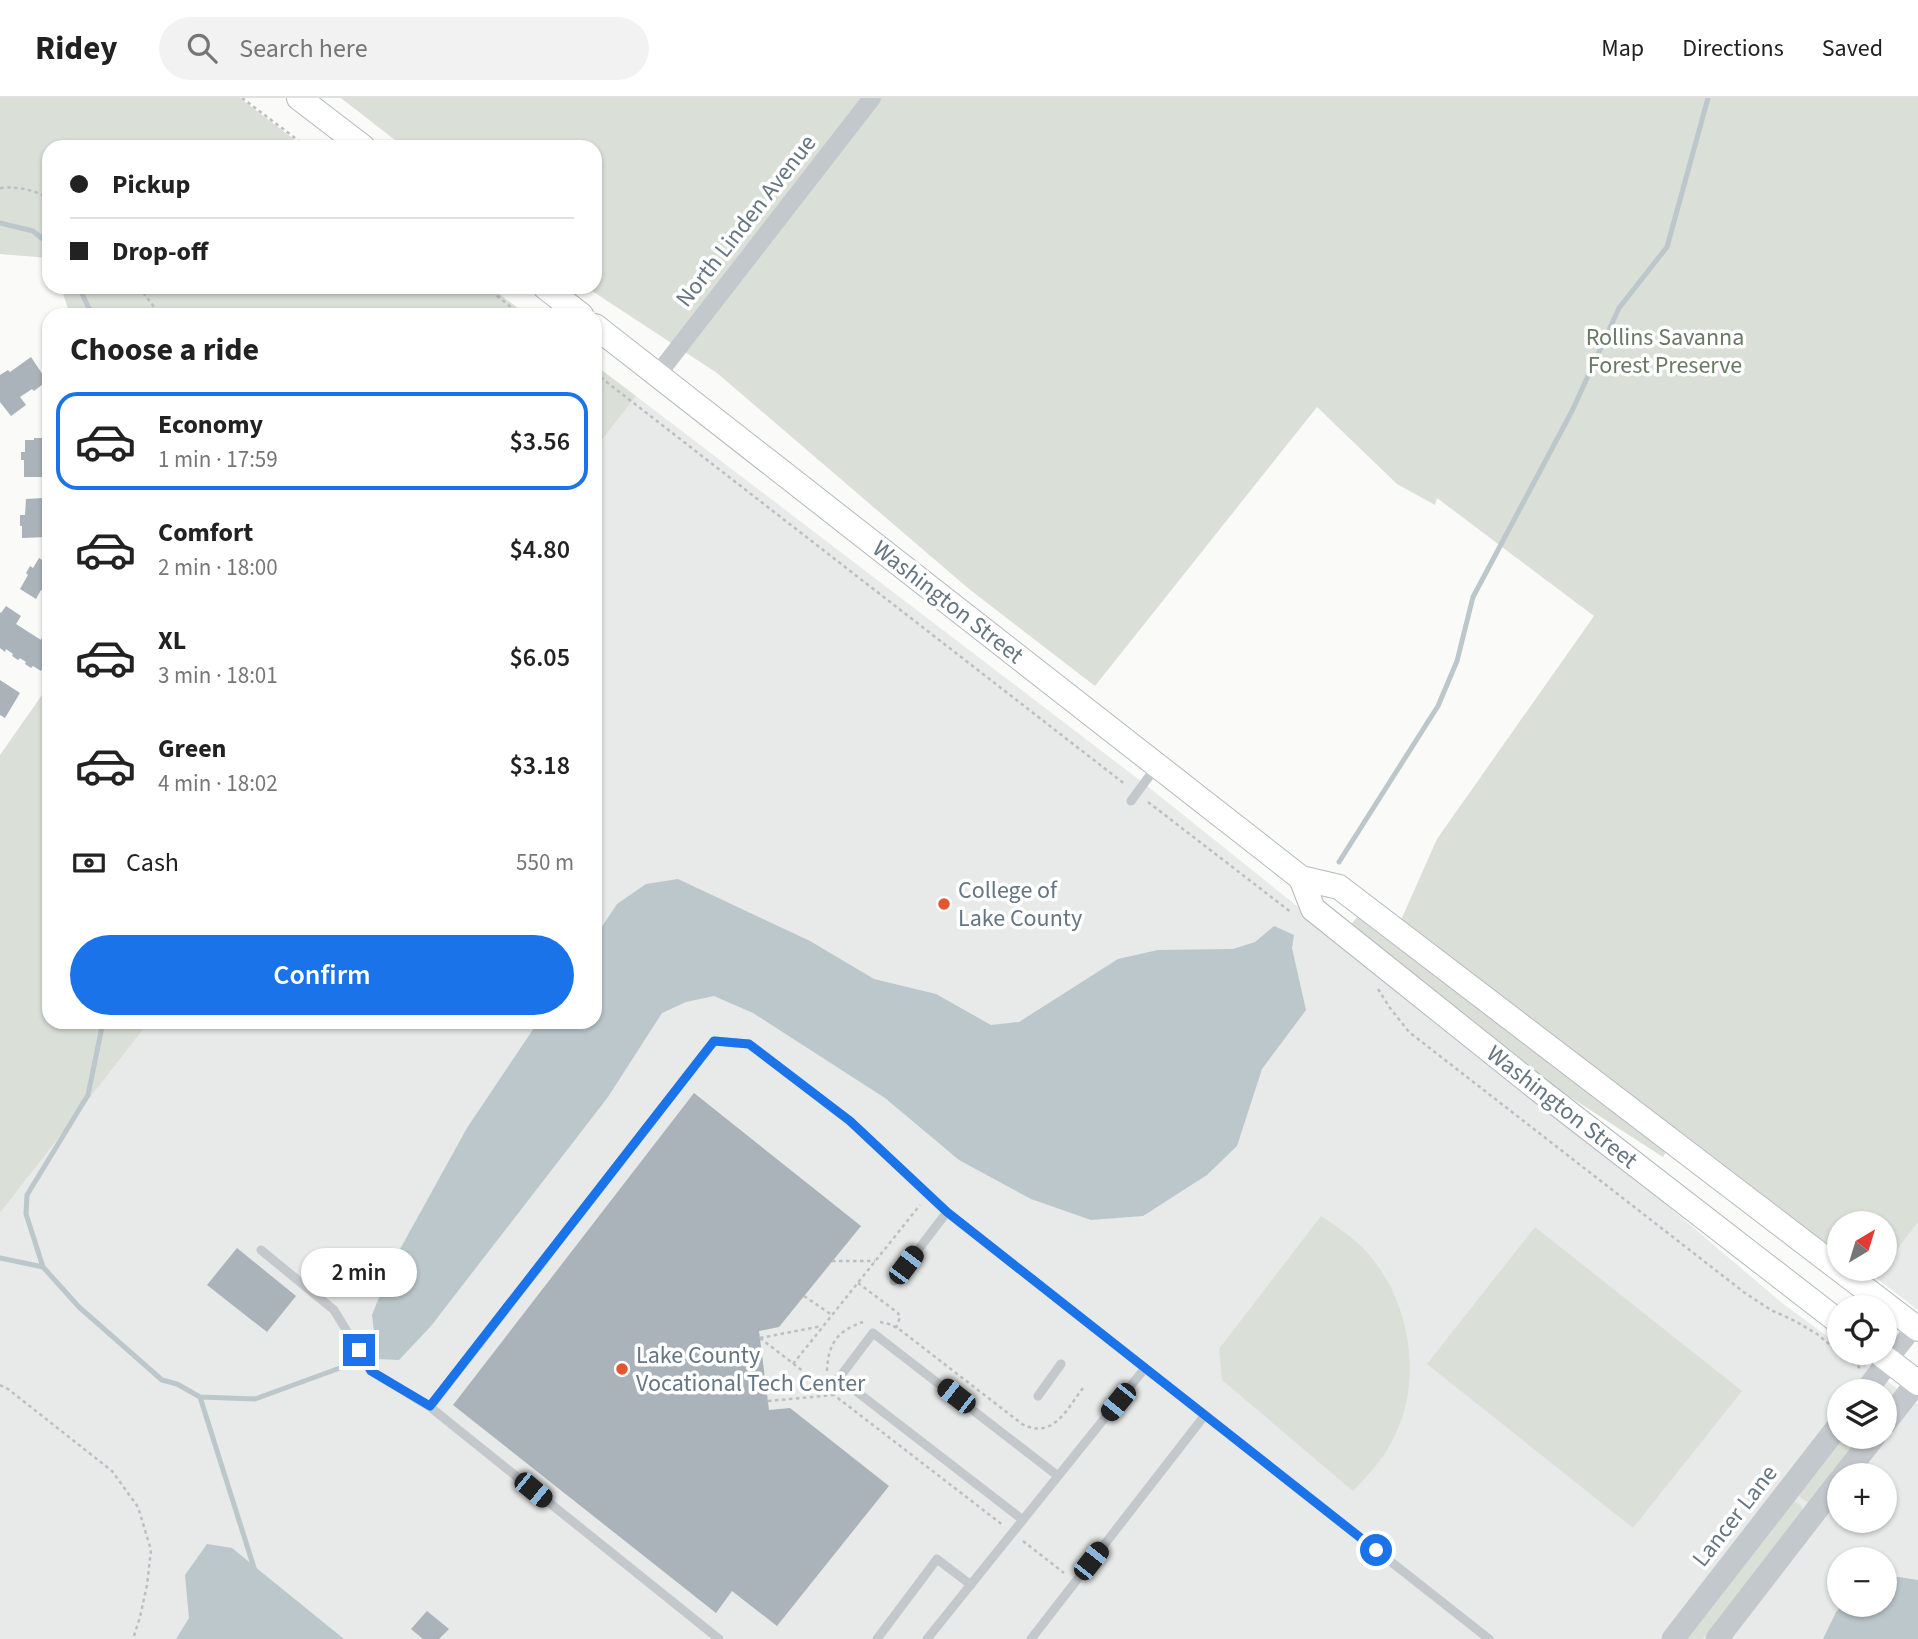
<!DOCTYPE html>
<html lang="en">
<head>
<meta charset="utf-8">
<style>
  :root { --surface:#fff; --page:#f2f2f2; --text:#222; --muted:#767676; --line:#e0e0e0; --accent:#1a73e8 }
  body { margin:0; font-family:"Source Sans 3",sans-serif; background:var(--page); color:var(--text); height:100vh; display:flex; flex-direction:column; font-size:26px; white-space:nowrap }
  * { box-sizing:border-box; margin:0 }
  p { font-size:23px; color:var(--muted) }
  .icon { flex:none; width:38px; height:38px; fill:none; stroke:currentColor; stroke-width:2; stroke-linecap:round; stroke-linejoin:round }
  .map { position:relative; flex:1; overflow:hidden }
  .sheet { position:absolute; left:42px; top:210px; width:560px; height:721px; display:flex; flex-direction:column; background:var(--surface); border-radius:21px; box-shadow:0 2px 5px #0004 }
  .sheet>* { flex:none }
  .guide { position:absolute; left:42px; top:42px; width:560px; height:154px; border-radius:21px; box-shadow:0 2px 5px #0004; display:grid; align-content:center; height:154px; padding:0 28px; background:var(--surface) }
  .needle { width:46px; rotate:38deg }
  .buttons { position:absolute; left:1827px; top:1113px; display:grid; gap:14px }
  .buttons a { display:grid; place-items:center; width:70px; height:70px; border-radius:50%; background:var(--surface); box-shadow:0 2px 5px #0004; font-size:35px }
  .end { position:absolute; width:32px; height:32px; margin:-16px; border:9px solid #1a73e8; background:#fff; box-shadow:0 0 0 4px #fff }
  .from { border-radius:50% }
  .bubble { position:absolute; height:49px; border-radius:24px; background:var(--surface); box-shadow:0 2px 5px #0004; font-size:23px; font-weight:600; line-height:49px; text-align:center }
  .car { position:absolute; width:21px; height:42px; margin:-21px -10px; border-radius:9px; box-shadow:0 0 5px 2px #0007; background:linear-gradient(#222 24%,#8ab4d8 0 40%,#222 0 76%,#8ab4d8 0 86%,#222 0) }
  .guide b { display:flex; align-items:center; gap:24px; height:66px; font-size:26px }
  .guide b+b { border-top:2px solid var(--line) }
  .guide i { width:18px; height:18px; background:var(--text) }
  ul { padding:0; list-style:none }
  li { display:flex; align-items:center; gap:21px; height:98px; margin:0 14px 10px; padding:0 14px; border:4px solid transparent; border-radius:21px }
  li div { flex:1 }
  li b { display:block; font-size:26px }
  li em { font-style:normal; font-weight:600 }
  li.current { border-color:var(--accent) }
  li>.icon { width:63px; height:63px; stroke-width:1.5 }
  h2 { padding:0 28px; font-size:32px; line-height:84px }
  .pay { display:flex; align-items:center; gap:18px; height:77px; padding:0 28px; font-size:26px }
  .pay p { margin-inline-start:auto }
  .cta { display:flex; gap:14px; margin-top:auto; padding:14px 28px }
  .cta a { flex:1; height:80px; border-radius:42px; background:var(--accent); color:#fff; font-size:28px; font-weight:600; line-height:80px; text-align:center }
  header { display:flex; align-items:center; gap:42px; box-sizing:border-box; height:98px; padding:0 35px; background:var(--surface); border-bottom:2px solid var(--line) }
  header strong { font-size:33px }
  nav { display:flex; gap:38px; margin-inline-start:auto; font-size:24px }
  .search { width:490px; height:63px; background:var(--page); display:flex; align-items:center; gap:18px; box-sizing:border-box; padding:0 24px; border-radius:38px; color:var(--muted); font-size:26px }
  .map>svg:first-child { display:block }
</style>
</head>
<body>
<header>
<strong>Ridey</strong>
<div class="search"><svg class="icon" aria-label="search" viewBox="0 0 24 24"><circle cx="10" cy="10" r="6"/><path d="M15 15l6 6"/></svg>Search here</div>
<nav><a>Map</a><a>Directions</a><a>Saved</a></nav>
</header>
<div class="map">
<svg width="1918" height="1541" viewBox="0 0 1918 1541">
  <rect width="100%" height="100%" fill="#fafaf8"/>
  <!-- built -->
  <path fill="#e8e9e9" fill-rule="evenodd" d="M636,298L1146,687L1621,1068L1782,1205L1839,1247V1255H1849L1918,1306V1541H0V1115L149,924H595V351ZM1839,1293H1885V1339H1839ZM1839,1377H1885V1423H1839ZM1839,1461H1885V1507H1839Z
    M1918,1122V1212L1875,1179L1881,1171H1885V1166Z"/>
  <!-- green -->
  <path fill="#dadfd7" d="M0,0H240L304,49H49V160L0,156Z
    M341,0H1918V1124L1885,1167V1125H1839V1155L1681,1034L1588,970L1401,822L1437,741L1594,518L1437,400L1435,407L1397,386L1317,309L1095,588L969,491L717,275L586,189H595V49H404Z
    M61,189H490L527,217H70Z
    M595,267L636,298L595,351Z
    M49,587V924H149L0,1115V657Z
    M1357,819L1667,1052L1663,1059L1553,988L1351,827Z
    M1321,1118C1339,1130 1357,1142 1371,1159C1414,1211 1424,1294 1387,1352C1378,1367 1365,1380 1353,1393L1222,1282L1219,1251Z
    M1535,1129L1742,1293L1633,1430L1427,1266Z
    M1843,1339H1861L1809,1405L1800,1399L1799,1396Z
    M1794,1403L1801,1408L1803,1412L1703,1541H1686Z"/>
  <!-- water -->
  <path fill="#bbc7cb" d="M678,781L810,843L874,881L936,896L991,927L1019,924L1118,861L1158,852L1233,851L1255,844L1274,828L1294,837L1292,850L1306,912L1262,971L1237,1048L1207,1077L1143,1118L1091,1122L1031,1101L959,1062L885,1000L753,915L714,898L686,904L662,915L608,999L431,1228L399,1262L377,1261L372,1217L394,1162L467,1030L538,924H595V839L617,806L646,786Z
    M207,1446L232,1450L344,1541H176L189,1520L185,1477Z
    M1899,1479L1918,1482V1541H1823L1836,1514L1843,1507H1885V1480Z"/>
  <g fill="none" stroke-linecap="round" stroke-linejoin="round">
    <!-- stream -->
    <path stroke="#bbc7cb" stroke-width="5" d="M0,125L33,133L49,146
      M79,189L92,217
      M1339,764L1438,608L1457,563L1473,499L1572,313L1619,210L1667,149L1708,0
      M103,924L88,997L27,1097L26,1116L43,1169L79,1209L162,1282L177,1286L200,1299L255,1301L351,1266
      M0,1160L43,1169
      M200,1299L255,1473"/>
  </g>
  <!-- building -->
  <path fill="#aab3b9" d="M31,259L47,283L34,293L32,291L20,299L26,307L11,318L0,304V277L8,272L10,274Z
    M34,340H49V369H44V379H24V362H21V354H25V342H34Z
    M43,400V410H49L48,439L22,440V428H20V417H25L26,401Z
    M39,460L47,465L49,462V497L41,492L36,501L20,491L28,477L26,475L30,468L33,470Z
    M6,508L21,518L16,526L41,542L42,539L49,544V560L41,573L33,568L31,570L25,566L26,564L20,560L18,562L12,558L13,556L6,551L5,554L0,550V514L1,515Z
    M0,582L20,595L5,620L0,617Z
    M694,995L861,1128L779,1229L759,1233L769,1312L790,1310L889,1388L777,1528L732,1493L716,1515L453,1307Z
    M237,1150L296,1198L267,1234L207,1187Z
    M427,1513L449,1531L439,1541H423L411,1531Z"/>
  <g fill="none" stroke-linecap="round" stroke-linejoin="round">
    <!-- secondary casing -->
    <g stroke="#b3babf" stroke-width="26">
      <path id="secondary" d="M299,0L363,49
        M545,189L581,217
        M595,228L1301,780L1339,789L1839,1171
        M1301,780L1313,811L1538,991L1839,1224
        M1839,1171L1918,1231
        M1879,1255L1918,1285"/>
    </g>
    <!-- path -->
    <path stroke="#bbbfc2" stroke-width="2.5" stroke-dasharray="3.5 3.5" stroke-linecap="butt" d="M242,0L307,49
      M0,90C19,88 32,92 49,100
      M139,189L160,217
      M486,189L521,217
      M595,275L1126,687
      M1148,704L1292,815
      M1378,891L1390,910L1409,934L1745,1195L1771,1212L1795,1223L1817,1236L1839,1254
      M832,1163H875
      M858,1185L898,1215L900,1219L896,1230
      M804,1198L832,1217
      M880,1224L889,1226L899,1231L1022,1326C1053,1342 1066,1312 1083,1290
      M760,1240L1004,1428
      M760,1240L822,1228
      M1841,1255L1860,1270
      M793,1266L920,1107
      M827,1273C828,1246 837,1233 863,1224
      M0,1287L8,1291L112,1373L138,1409L151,1452L147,1487L140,1519L133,1541
      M768,1303L834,1297L832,1293
      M1023,1443L1064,1475"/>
    <!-- service -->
    <path stroke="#c3c8cc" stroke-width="9" d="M1131,703L1156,669
      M261,1152L334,1212L371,1273L430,1309L719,1541
      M894,1183L947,1114
      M1038,1298L1061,1266
      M430,1309L714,943L749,946L850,1023L947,1114L1489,1541
      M1023,1422L839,1280L873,1235L1058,1378
      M877,1541L937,1461L971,1487
      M927,1541L1145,1270
      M1031,1541L1205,1317"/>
    <!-- minor -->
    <path stroke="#c3c8cc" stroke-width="18" d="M658,276L872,0
      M1889,1262L1918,1225"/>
    <!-- tertiary -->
    <path stroke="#c3c8cc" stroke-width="23" d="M1866,1293L1889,1262
      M1885,1325L1917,1284
      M1844,1377L1874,1339
      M1673,1541L1839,1327
      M1717,1541L1839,1383"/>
    <!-- secondary -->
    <use href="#secondary" stroke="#fff" stroke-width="24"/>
  </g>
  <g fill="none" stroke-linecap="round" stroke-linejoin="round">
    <!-- route -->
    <path stroke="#1a73e8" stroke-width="9" d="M359,1252L371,1273L430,1308L714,943L749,946L850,1023L947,1114L1376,1452"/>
  </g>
  <!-- markers -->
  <g fill="#e4572e" stroke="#fff" stroke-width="2.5">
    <circle cx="944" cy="806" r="7"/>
    <circle cx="622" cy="1271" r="7"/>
  </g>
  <g text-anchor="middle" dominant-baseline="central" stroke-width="7" stroke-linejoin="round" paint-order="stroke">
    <!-- street labels -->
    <g font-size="24" fill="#657683" stroke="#fff">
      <text transform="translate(746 123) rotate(-52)">North Linden Avenue</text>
      <text transform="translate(948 504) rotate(38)">Washington Street</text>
      <text transform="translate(1562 1009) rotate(38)">Washington Street</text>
      <text transform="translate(1735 1418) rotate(-52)">Lancer Lane</text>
    </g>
    <!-- park labels -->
    <g font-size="24" fill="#687a64" stroke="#fff">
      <text x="1665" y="239">Rollins Savanna<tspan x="1665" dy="28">Forest Preserve</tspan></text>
    </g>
    <!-- poi labels -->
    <g font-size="24" fill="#657683" stroke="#fff" text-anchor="start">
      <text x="958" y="792">College of<tspan x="958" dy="28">Lake County</tspan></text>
      <text x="636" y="1257">Lake County<tspan x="636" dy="28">Vocational Tech Center</tspan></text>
    </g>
  </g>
</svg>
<div class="buttons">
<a><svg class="needle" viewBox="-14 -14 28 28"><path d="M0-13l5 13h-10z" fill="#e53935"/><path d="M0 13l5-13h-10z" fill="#767676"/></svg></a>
<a><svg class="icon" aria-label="locate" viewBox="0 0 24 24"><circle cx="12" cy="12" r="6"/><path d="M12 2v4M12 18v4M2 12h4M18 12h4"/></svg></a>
<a><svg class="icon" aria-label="layers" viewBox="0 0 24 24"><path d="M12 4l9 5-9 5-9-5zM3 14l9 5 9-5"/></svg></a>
<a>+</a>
<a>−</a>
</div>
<i class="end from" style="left:1376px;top:1452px"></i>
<i class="end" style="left:359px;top:1252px"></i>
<div class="bubble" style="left:301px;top:1150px;width:116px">2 min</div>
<i class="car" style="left:906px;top:1167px;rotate:37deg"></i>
<i class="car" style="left:956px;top:1298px;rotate:308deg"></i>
<i class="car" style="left:1118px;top:1304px;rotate:219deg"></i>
<i class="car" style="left:533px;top:1392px;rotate:129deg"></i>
<i class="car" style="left:1091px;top:1463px;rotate:38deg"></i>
<div class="guide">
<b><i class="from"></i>Pickup</b>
<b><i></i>Drop-off</b>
</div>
<section class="sheet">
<h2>Choose a ride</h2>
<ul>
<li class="current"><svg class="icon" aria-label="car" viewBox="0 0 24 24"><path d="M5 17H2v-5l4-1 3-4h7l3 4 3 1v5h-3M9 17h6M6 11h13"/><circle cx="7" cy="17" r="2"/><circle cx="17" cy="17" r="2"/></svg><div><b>Economy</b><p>1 min · 17:59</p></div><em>$3.56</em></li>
<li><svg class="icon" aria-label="car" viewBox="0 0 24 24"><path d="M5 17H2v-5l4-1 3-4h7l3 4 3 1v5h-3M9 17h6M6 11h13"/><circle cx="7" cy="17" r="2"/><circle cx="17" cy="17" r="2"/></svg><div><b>Comfort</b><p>2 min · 18:00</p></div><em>$4.80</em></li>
<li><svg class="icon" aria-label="car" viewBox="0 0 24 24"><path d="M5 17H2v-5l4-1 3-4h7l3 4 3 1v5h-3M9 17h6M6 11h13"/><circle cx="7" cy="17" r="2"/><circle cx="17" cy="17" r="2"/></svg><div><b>XL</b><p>3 min · 18:01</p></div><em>$6.05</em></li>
<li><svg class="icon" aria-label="car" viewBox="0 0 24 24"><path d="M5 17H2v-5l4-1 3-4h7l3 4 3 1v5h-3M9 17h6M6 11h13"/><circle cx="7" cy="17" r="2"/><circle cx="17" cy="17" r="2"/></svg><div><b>Green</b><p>4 min · 18:02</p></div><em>$3.18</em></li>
</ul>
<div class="pay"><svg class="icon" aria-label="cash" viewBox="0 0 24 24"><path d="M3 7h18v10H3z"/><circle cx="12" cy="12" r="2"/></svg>Cash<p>550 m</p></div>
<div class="cta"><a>Confirm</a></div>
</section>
</div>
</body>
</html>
